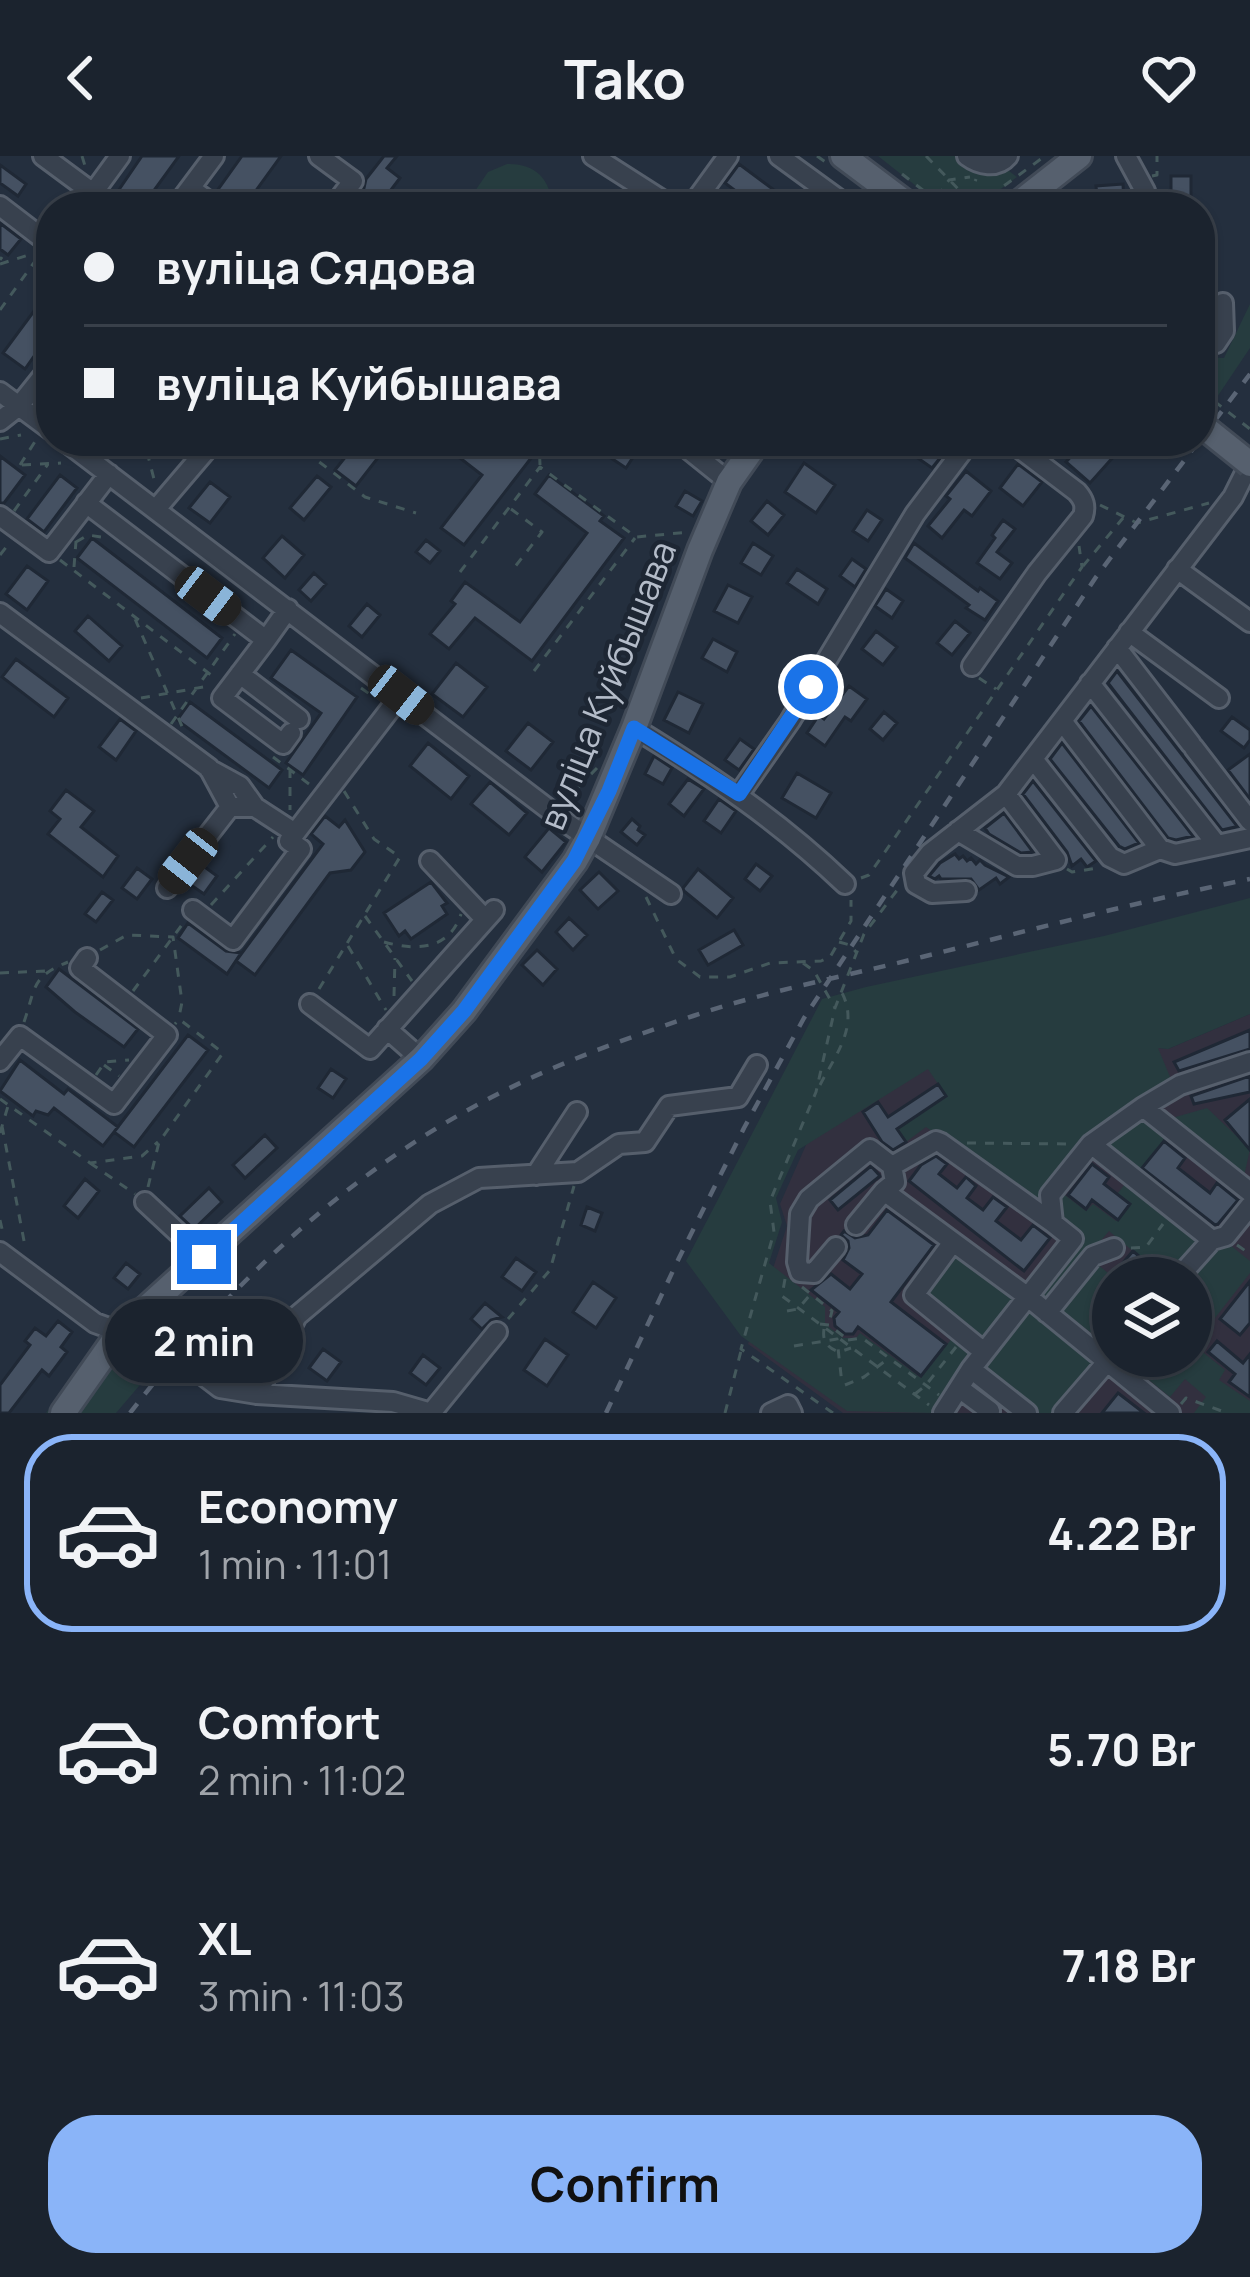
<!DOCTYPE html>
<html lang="en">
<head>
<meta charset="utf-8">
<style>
  :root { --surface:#1b232e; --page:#282f3a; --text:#f1f3f6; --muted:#a0a4aa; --line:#39404a; --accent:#8ab4f8 }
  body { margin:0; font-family:Manrope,sans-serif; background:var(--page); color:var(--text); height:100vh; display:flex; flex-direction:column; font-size:45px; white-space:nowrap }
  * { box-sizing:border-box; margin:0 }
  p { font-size:39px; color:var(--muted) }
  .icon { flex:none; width:66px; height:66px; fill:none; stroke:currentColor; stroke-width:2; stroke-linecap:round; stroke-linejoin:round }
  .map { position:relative; height:1257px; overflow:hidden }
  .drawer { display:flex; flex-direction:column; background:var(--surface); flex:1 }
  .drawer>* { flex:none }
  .banner { position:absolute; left:36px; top:36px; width:1179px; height:264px; border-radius:48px; box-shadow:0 3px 9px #0004,0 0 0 3px var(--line); display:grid; align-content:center; height:264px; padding:0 48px; background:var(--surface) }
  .fabs { position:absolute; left:1092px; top:1101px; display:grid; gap:24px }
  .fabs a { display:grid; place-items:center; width:120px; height:120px; border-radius:50%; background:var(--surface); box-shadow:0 3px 9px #0004,0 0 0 3px var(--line); font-size:60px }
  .end { position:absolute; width:54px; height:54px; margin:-27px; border:15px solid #1a73e8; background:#fff; box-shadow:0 0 0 6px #fff }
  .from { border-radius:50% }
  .bubble { position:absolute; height:84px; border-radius:42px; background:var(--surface); box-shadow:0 3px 9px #0004,0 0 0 3px var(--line); font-size:39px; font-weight:700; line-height:84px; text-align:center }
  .car { position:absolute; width:36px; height:72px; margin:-36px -18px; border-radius:15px; box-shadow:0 0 9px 3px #0007; background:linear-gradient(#222 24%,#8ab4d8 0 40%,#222 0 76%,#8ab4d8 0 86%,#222 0) }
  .banner b { display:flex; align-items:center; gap:42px; height:114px; font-size:45px }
  .banner b+b { border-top:3px solid var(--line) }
  .banner i { width:30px; height:30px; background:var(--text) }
  ul { padding:21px 0 0; list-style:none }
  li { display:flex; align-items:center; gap:36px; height:198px; margin:0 24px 18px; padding:0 24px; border:6px solid transparent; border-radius:48px }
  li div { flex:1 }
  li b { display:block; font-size:45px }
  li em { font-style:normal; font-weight:700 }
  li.current { border-color:var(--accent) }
  li>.icon { width:108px; height:108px; stroke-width:1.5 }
  .button { display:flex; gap:24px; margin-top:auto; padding:24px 48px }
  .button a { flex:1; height:138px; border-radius:48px; background:var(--accent); color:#111; font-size:48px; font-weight:700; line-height:138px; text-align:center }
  header { display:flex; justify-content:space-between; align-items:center; height:156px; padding:0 48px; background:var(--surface); font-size:54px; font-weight:700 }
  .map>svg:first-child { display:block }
</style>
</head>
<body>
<header><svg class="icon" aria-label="back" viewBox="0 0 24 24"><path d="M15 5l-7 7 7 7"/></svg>Tako<svg class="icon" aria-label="heart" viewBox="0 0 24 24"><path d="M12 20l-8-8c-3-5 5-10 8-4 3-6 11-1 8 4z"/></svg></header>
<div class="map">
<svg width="1250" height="1257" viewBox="0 0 1250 1257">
  <rect width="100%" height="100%" fill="#242f3e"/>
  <!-- medical -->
  <path fill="#32303f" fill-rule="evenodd" d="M1250,858V1257H843L748,1188L787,1070L780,1048L855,878L948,869L1168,893ZM1113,1122H1191V1200H1113Z"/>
  <!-- green -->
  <path fill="#263c3f" d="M878,0H989L1017,21L979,49L952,51L934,37L930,41Z
    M507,8C535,7 551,23 552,51H464L488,16Z
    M1250,148V192L1213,247L1200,237V201L1224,202Z
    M1250,742V858L1168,893L1158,892L1173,928L1085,983L1035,1049L926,971L906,986L897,973L946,940L928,913L798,994L776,1042L782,1066L769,1107L825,1151V1168L843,1182H856L860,1177L921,1222L956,1177L978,1196L933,1257L847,1255L741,1180L686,1105L822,843L866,831L1104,780Z
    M1207,952L1250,993L1243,1025L1165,964Z
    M1142,959L1168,979L1139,1016L1106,991Z
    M1135,1016L1215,1075L1176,1122H1165L1109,1075L1050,1144L1045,1143L1040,1134L1075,1082L1058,1066L1056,1044L1062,1037L1086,1055L1093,1048L1116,1065L1130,1048L1117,1038Z
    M1225,1085L1250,1105V1117L1194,1189L1225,1214L1219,1224L1250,1245V1257H1194L1206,1241L1185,1223L1170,1241L1119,1200H1164L1170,1205L1175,1200H1191V1122H1180Z
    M953,1088L1024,1142L984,1192L917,1138Z
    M1097,1108L1114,1122L1113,1183L1107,1189L1060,1153Z
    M1027,1144L1101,1204L1059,1257H1031L976,1211Z
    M103,1177L151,1216L116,1257H46Z"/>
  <!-- building -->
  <path fill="#455162" stroke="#1f2835" stroke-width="3" d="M142,0H179L142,51H119L114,41Z
    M242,0H281L244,51H230L225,41L217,35Z
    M384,0H397L387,12L400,22L378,51H350L364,32L366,23Z
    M739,8L797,51H757L725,27Z
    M0,9L26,28L18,40L0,27Z
    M1171,20H1191V50H1171Z
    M1123,28L1124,49L1098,51L1096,30Z
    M0,67L21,83L8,99L0,93Z
    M51,132V176L25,213L3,197Z
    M1211,132L1210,169L1200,170V133Z
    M358,285H391L356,330L335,314Z
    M473,285H520L535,297L464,389L441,372L482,319L460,302Z
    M617,285L637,295L626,312L608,300Z
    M921,285H930L945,296L932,312L912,298Z
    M1085,285H1100L1115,299L1090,327L1066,306Z
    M0,300L25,319L4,347H0Z
    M804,307L835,329L816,357L785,336Z
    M1018,308L1042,326L1023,350L1000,332Z
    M966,315L991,335L972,360L964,354L942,382L928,370L950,343L946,340Z
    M60,319L77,332L44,376L27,363Z
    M549,319L604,360L600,365L624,382L532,505L475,462L449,493L430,478L455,448L451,445L465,426L520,466L587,377L535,338Z
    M317,320L331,331L304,364L290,352Z
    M210,326L230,341L210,367L189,352Z
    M685,335L702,345L693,360L676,350Z
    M767,345L784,359L768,379L751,365Z
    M867,354L882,364L868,385L853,375Z
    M1003,364L1015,373L997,396L1012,407L1000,423L977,407L995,382L992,379Z
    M282,380L304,399L285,422L263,402Z
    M92,382L222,482L207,502L77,402Z
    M426,384L440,395L430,407L416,396Z
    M753,387L773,400L761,419L741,407Z
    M914,387L978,435L980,432L998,445L985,464L966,452L969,449L905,402Z
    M852,403L866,413L855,431L840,420Z
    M27,410L48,425L27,454L6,438Z
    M797,413L827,433L818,448L787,427Z
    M314,417L326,428L311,445L299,434Z
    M728,429L752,441L738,467L714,455Z
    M886,433L903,445L892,462L875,450Z
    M367,448L380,459L362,481L349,470Z
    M88,460L122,490L109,505L75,475Z
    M955,465L970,477L952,499L937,487Z
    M876,475L897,491L883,509L862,493Z
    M713,483L737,496L727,516L702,502Z
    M291,494L357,541L303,619L286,607L321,557L271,522Z
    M616,501L633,506L627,525L610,519Z
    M16,503L68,542L54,561L2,521Z
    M456,507L487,531L463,561L432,538Z
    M1117,515L1237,670L1235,671L1222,674L1108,527Z
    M849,530L867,543L851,565L845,561L825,590L807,577L819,559L824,563Z
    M678,536L703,548L689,577L664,564Z
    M190,546L282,614L269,632L177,564Z
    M1091,550L1193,680L1176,684L1168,682L1079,565Z
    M884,556L897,567L883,584L870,573Z
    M1232,561L1250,574V584L1244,592L1221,575Z
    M120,563L136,575L116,604L99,591Z
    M528,567L553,586L531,614L506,595Z
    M740,583L754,593L739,614L725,604Z
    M428,587L469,620L451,643L410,610Z
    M1062,587L1139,687L1125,693L1119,690L1050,603Z
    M1250,598V643L1228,614Z
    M654,600L672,612L663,628L645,618Z
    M797,617L831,637L816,662L782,642Z
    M688,623L704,633L684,660L669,648Z
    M1033,625L1096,705L1087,711L1081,703L1072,710L1067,696L1023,638Z
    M490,626L527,657L509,679L471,648Z
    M66,634L94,655L81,671L118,700L103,721L48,678L60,663L50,655Z
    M719,643L736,655L721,677L704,665Z
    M1004,657L1033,696L1021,697L989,678L985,672Z
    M325,660L339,671L345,664L365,696L351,714L330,717L255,819L236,805L323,688L311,678Z
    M632,663L640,670L638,674L645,679L637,689L621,676Z
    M549,672L566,686L542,716L525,701Z
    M955,698L959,703L963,700L967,705L971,702L976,708L980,704L985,709L1009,721L1000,728L996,722L979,734L971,723H941L939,720L935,723L929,720L940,707Z
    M756,708L772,720L760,735L745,723Z
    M202,709L217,720L204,738L188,727Z
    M137,712L152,723L137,743L122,732Z
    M698,713L733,742L717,762L684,735L683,732Z
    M599,716L618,735L598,753L580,734Z
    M431,726L447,747L442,750L447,758L411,783L405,775L399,780L384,757Z
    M102,736L113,744L96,766L85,758Z
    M569,762L587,779L573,794L556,776Z
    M188,767L226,795L241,797L227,818L178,782Z
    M734,774L743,789L708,809L699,794Z
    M537,794L557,813L543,829L522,809Z
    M59,813L138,873L124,891L75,856L46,831Z
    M1250,874V893L1179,915L1174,906Z
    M188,879L208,894L134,991L114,976Z
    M20,904L64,938L68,933L118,971L103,990L54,952L48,959L36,955L33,960L0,935Z
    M331,913L346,923L333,942L318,932Z
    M1250,920V936L1194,948L1191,940Z
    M938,928L946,940L897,973L906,986L893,994L882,986L863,956L878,946L888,961Z
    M1250,943V994L1225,964Z
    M265,979L277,992L245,1022L233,1009Z
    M1164,985L1185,1002L1178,1012L1210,1037L1217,1027L1238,1044L1218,1068L1215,1069L1142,1012Z
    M936,1000L947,1008L939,1018L957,1032L966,1021L976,1030L967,1042L983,1054L993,1041L1007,1051L996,1065L1021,1084L1033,1069L1050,1082L1024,1115L909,1025L921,1009Z
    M1092,1008L1109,1021L1104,1028L1130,1048L1118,1064L1092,1044L1086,1053L1068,1039Z
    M871,1010L880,1020L838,1054L830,1044Z
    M85,1023L99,1035L78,1062L64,1050Z
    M209,1032L222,1046L194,1073L180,1060Z
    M587,1051L602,1057L595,1075L581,1069Z
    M887,1054L934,1089L891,1146L946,1188L921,1220L858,1171L853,1178H845L835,1170L834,1162L839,1156L811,1134L831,1118L850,1133L862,1118L843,1104L849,1092L848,1085L841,1079L844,1075L855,1082L868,1079Z
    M1133,1095L1164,1122H1110Z
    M516,1102L536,1116L522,1135L502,1121Z
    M126,1107L140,1118L128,1133L114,1122Z
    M1250,1125V1167L1240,1179L1220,1163Z
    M593,1126L616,1142L596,1172L573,1156Z
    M485,1147L502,1161L491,1164L482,1173L471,1163Z
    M58,1165L72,1176L61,1191L67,1196L49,1220L42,1214L9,1257H0V1229L30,1189L25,1185L35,1172L46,1180Z
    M545,1183L568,1199L547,1230L524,1214Z
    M1217,1185L1243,1207L1250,1198V1241L1229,1226L1235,1218L1208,1196Z
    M323,1193L341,1206L327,1225L309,1212Z
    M423,1199L440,1212L426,1229L410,1217Z
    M1118,1237L1144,1257H1102Z"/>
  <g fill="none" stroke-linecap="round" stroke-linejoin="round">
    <!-- minor casing -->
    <g stroke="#565f6c" stroke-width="24">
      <path id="minor" d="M43,0L93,37L105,51
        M319,0L353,25L333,51
        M593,0L673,51
        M779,0L849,51
        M967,0C979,9 997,13 1008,0
        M1126,0L1145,35L1146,51
        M190,32L216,51
        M93,37L120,0
        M0,50L51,89
        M176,51L214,0
        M691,51L728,0
        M1200,188L1216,187L1224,175L1223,147
        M0,236L51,274
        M0,265L19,250L51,210
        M65,285L568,668L671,738
        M335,285H337
        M678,285L729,326
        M86,347L266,484L288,453
        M156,353L214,285
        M0,360L49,396L109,318
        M1177,413L1250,466
        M0,457L209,612L230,651H255L295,677
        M1129,476L1219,542
        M266,484L222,542L283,588L291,577
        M1117,492L1191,588
        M972,510L1037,417L1083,360C1086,350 1084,344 1077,336L1010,285
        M240,518L299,563
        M1090,527L1217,689
        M1062,565L1160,693
        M634,572C712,620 778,664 845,728
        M1194,592L1250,665
        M1033,603L1110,701L1124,708L1160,693L1175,698L1250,682
        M209,613L240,630L255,651
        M739,638L790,565L915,358L970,285
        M958,675L1017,710H1033L1056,704L1006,638
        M430,705L485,763
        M167,732L230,651
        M966,735L932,737L916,728L914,717L930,697L1006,638L1233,341L1250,307
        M193,754L233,784L301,693L289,685L401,539
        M310,848L370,893L494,754
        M387,873L421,903
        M0,905L20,880L114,948L167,879L80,812L87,802
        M1143,951L1180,929L1250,906
        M1091,988L1212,1084
        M892,1010L936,985L941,987L1053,1067L1050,1039L1091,988L1143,951L1250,1036
        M536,1019L577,956
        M145,1046L204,1101
        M856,1069L884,1035
        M953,1086L914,1139L984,1196
        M836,1091L814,1117L800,1116L797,1106L800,1058L809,1043L870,993L892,1010L895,1026L884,1035L1028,1141L1170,1257
        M0,1096L95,1167L120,1176
        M1178,1122L1212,1084L1226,1080L1250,1050
        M1047,1157L1093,1100L1114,1092
        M132,1165L220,1232L257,1238L393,1246L431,1257L497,1176
        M971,1213L1027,1257
        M959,1232L990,1255
        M257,1238L297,1160L430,1048L479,1022L578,1016L619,988L645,986L669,950L738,941L757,909
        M771,1257L788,1249L792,1257
        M943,1257L971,1213L1073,1083L1053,1067
        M1063,1257L1113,1199"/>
    </g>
    <!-- major casing -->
    <g stroke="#414a57" stroke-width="30">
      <path id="major" d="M843,0L911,51
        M1014,51L1079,0
        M63,1257L120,1176L421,903L464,855L575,705L588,682L634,572L700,394L729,326L758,285"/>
    </g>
    <!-- path -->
    <path stroke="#44595c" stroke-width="3" stroke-dasharray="9 9" stroke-linecap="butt" d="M82,0L86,13
      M817,0L827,7
      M926,0L968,43V51
      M902,18L933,42
      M1152,20L1157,19V0
      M969,42L976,23
      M947,51L935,44L949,24L970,21
      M975,51L1045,0
      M0,104L2,101
      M0,108L38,96
      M0,154L38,101
      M45,184L51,189
      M0,283L21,279
      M539,285L540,309
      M228,287L302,295
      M305,295L365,341L416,357
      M147,296L155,327
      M106,298L147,296L156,285
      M20,309L36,284
      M22,309L61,307
      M1100,349L1137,367L1209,347
      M511,353L542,376L514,412
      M14,355L48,308
      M76,386L88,379L107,382
      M0,399L11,385
      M60,404L215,522
      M1083,410L1123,362
      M74,411L76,385
      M460,416L540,311L636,381L690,376
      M135,463L184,575
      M534,515L635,382
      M979,522L996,533
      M361,532L374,541
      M141,542L209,530
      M171,568L235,478
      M273,601L313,631
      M290,613V654
      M566,644L597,612
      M1067,713L1072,716L1098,712
      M861,722L869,719L1082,411L1079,390
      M646,741L676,803L700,821H730L770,807L821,805L830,801L851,765V744
      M211,749L273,681
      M365,760L412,825
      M384,786C417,795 449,794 461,758
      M839,786L850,789L856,796
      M348,790L386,854
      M100,794L127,779L173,781L182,846L179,861
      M803,807L814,815L835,852
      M0,817L45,815
      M319,833L400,701L374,683L344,635
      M133,835L184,766
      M394,840L395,802
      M24,866C36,831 31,821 68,806
      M104,909L119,920
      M96,919L105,906L129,904
      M820,929C836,898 860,869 841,835
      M0,943L90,1007L142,1000L158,986
      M2,970L25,1090
      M0,977L8,950
      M967,987L1072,988
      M90,1007L135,1038
      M148,1031L159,986L223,897L179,863L175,868
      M0,1064L2,1073
      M1237,1089L1250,1098
      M1131,1092L1146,1091L1163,1068
      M785,1123L782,1140L929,1249
      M802,1131L832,1155L829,1167
      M787,1155L798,1153L809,1140
      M508,1163L550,1114L574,1030
      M820,1168L829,1169L847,1183
      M824,1173C822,1186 828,1192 839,1196L851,1192
      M848,1184L862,1182L939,1239
      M794,1190L837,1183L842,1228
      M845,1229L864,1221L889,1202
      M915,1238L926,1229L956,1191
      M1181,1248L1186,1242L1227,1257
      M725,1257L741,1195
      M833,1257L741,1193L774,1076L770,1045L816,936L835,852L864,778L901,729"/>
    <!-- minor -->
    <use href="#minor" stroke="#38414e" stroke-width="18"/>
    <!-- major -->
    <use href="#major" stroke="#56606e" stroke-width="24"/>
    <!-- rail -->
    <path stroke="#5a6575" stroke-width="4.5" stroke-dasharray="12 12" stroke-linecap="butt" d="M1200,284L1250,218
      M130,1257C228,1130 346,1017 490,942C555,908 624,883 693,860C767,835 846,820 922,801C1031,774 1140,745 1250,723
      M606,1257L679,1102L744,972L804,862L1096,421L1199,285"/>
    <!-- major-bridge casing -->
    <g stroke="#414a57" stroke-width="30" stroke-linecap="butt">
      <path id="major-bridge" d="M1200,268L1250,308"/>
    </g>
    <!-- path-bridge -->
    <path stroke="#44595c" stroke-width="3" stroke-dasharray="9 9" stroke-linecap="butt" d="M1200,234L1250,273"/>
    <!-- major-bridge -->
    <use href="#major-bridge" stroke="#56606e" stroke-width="24"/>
  </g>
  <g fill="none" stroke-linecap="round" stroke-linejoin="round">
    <!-- route -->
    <path stroke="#1a73e8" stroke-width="15" d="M204,1101L421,903L464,855L574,705L609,635L634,572L739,638L811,531"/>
  </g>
  <g text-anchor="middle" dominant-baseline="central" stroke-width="9" stroke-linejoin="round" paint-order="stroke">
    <!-- street labels -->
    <g font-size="36" fill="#b4bcc9" stroke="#1d2633">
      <text transform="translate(607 529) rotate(-68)">вуліца Куйбышава</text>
    </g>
  </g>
</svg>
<div class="fabs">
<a><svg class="icon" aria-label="layers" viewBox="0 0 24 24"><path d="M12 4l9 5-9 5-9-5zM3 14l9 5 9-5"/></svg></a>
</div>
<i class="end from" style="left:811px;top:531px"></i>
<i class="end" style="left:204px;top:1101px"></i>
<div class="bubble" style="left:105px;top:1143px;width:198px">2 min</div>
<i class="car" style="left:208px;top:440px;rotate:127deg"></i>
<i class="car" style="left:401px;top:539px;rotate:128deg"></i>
<i class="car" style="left:188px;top:705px;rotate:218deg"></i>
<div class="banner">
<b><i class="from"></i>вуліца Сядова</b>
<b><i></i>вуліца Куйбышава</b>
</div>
</div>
<section class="drawer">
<ul>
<li class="current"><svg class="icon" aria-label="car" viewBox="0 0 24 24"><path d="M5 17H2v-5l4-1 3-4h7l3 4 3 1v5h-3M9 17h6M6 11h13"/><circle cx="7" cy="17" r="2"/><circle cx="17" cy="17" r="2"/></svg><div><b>Economy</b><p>1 min · 11:01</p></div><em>4.22 Br</em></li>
<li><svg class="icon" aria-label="car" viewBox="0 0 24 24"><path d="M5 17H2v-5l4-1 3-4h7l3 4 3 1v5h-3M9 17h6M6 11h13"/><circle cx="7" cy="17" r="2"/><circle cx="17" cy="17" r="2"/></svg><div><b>Comfort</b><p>2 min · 11:02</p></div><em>5.70 Br</em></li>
<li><svg class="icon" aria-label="car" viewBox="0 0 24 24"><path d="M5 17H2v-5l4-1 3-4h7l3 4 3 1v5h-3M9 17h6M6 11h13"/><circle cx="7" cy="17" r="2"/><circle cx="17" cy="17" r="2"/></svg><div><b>XL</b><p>3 min · 11:03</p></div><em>7.18 Br</em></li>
</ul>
<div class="button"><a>Confirm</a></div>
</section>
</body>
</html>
